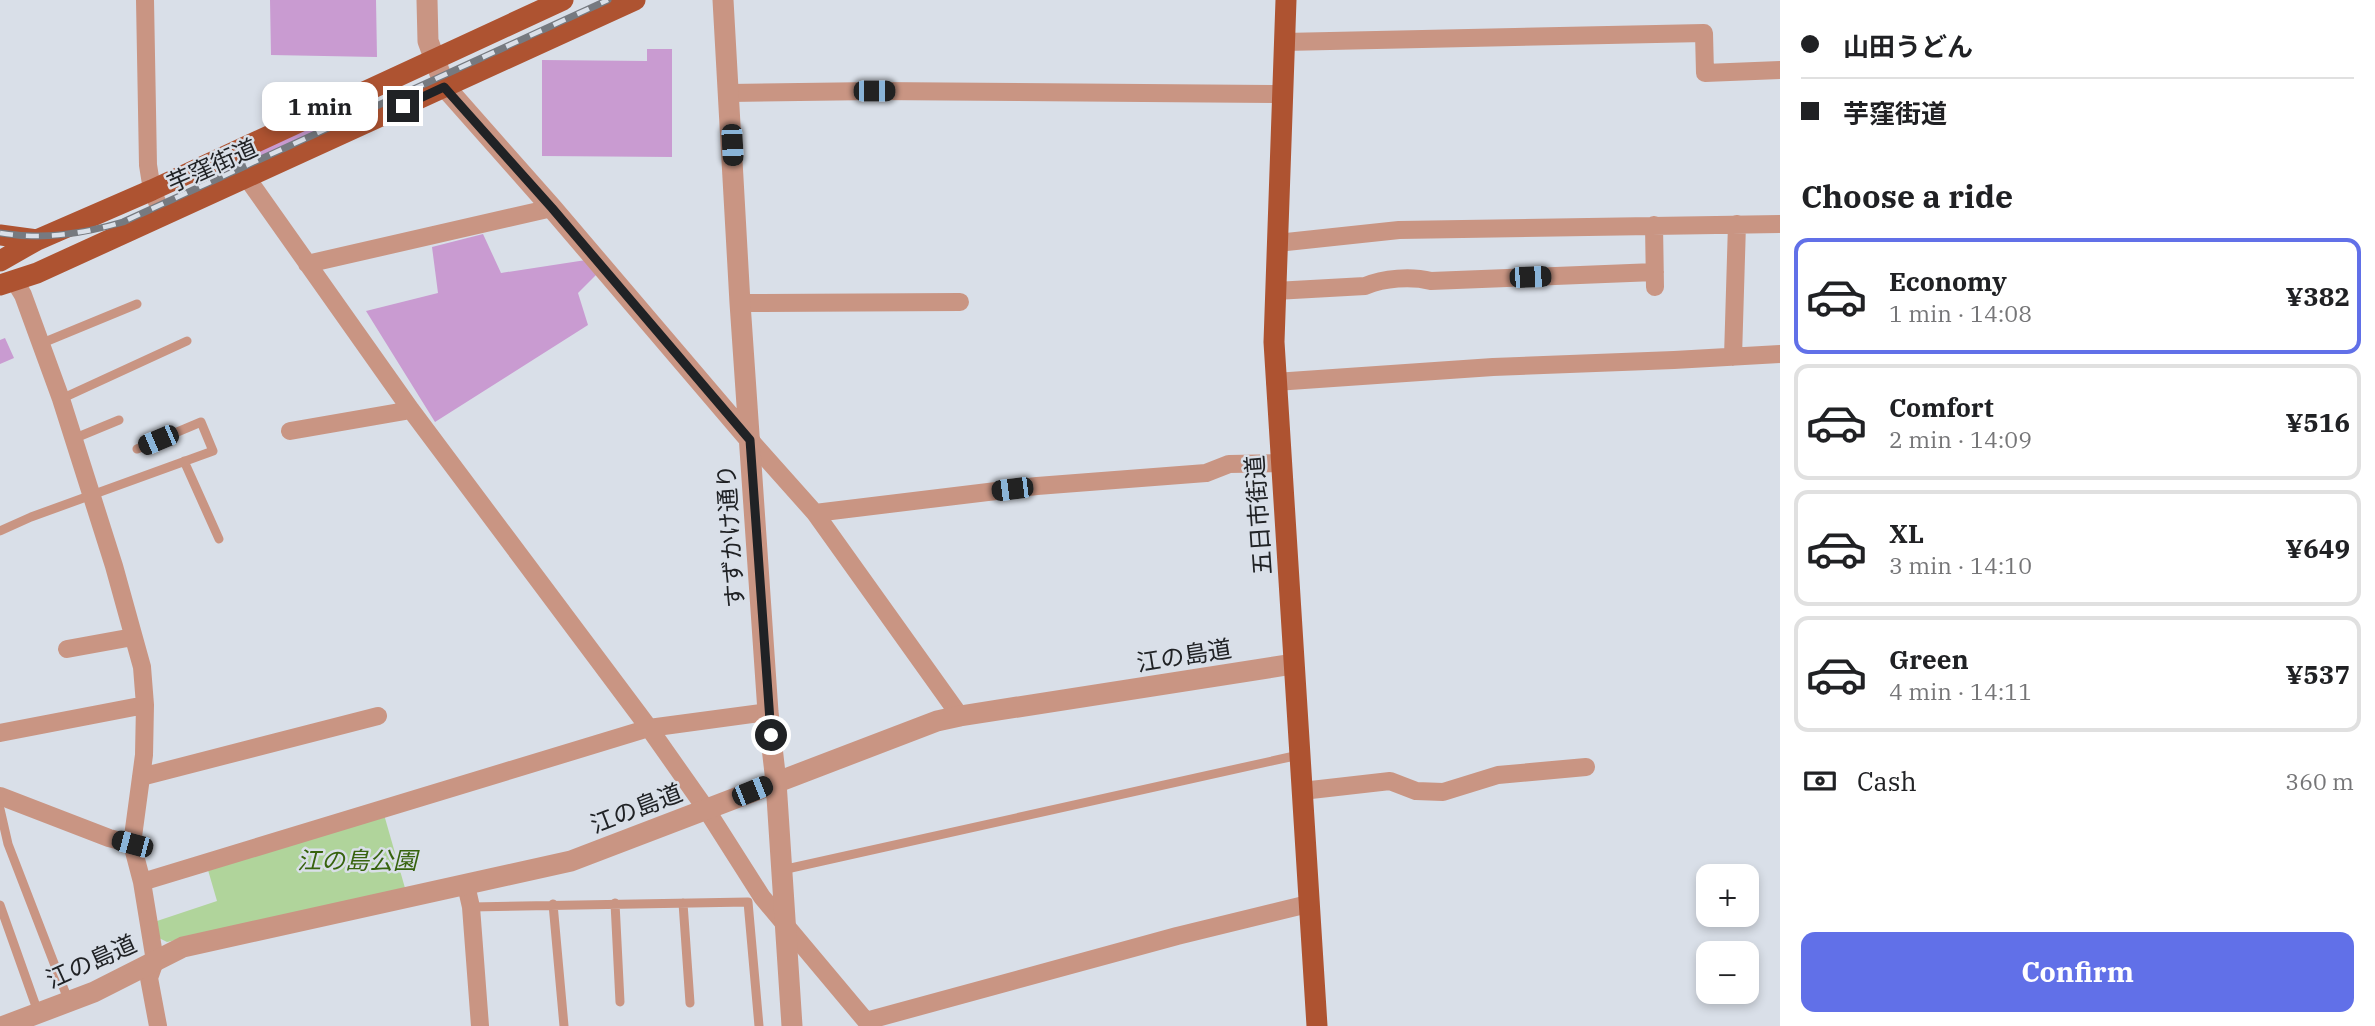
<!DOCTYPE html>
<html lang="en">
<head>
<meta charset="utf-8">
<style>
  :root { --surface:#fff; --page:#f6f6f6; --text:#202124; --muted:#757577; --line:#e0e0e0; --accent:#6170e8 }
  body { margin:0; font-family:"IBM Plex Serif","Noto Sans JP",serif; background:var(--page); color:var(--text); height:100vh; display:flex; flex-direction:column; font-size:26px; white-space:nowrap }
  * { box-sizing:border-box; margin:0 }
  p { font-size:23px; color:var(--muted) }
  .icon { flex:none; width:38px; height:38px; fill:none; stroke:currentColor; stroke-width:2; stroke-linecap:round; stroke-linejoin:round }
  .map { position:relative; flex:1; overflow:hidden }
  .panel { display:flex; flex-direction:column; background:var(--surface); width:595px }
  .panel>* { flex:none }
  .guide { display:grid; align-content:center; height:154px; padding:0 21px; background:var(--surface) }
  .fabs { position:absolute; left:1696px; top:864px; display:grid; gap:14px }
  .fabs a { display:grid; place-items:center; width:63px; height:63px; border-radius:14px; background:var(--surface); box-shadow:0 4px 10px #0003; font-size:35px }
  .end { position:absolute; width:32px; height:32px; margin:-16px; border:9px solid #202225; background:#fff; box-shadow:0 0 0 4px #fff }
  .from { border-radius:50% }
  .bubble { position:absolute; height:49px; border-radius:14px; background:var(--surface); box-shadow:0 4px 10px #0003; font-size:23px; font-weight:700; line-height:49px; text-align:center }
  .car { position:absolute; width:21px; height:42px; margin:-21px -10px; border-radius:9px; box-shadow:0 0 5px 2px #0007; background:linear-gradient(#222 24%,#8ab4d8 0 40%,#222 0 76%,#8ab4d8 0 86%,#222 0) }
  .guide b { display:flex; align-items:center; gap:24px; height:66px; font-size:26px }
  .guide b+b { border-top:2px solid var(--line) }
  .guide i { width:18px; height:18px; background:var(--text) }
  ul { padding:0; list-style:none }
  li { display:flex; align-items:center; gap:21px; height:116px; margin:0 14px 10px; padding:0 7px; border:4px solid var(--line); border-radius:14px }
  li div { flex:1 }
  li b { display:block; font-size:26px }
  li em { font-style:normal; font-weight:700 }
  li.active { border-color:var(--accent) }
  li>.icon { width:63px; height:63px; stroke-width:1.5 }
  h2 { padding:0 21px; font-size:32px; line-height:84px }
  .pay { display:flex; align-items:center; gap:18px; height:77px; padding:0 21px; font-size:26px }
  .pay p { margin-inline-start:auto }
  .cta { display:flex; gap:14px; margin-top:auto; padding:14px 21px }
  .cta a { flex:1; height:80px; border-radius:14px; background:var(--accent); color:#fff; font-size:28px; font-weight:700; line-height:80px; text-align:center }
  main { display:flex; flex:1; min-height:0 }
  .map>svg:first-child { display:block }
</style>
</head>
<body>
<main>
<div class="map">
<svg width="1780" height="1026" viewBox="0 0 1780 1026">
  <rect width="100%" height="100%" fill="#d9dfe8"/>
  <!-- green -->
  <path fill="#b0d49b" d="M383,811L405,888L167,942L157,937L154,922L217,901L208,870Z"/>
  <!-- building -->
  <path fill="#c99bd1" d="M270,0H376L377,57L271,55Z
    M647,49H672V157L542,156V60L647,61Z
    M354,105L360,119L224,182L217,169Z
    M483,234L501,273L586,260L597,274L578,293L588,325L435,422L366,311L438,293L432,247Z
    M5,338L14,358L0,364V340Z"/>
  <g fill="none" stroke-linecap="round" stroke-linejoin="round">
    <!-- service -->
    <path stroke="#c99583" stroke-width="9" d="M40,344L137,304
      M61,399L187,341
      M73,439L119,420
      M184,461L219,539
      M0,531L31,517L213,451L201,422L137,449
      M0,809L8,844L69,1002
      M782,870L1299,755
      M615,903L620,1002
      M683,903L690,1003
      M553,904L564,1026
      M0,905L38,1012
      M471,907L748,902L759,1026"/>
    <!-- minor -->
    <path stroke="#c99583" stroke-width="18" d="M145,0L148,165L152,190L163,216
      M1284,42L1704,33L1705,73L1780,70
      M729,93L874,91L1282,94
      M247,178L411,410L649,728L706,809L762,897L866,1021L1177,936L1308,904
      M1654,225L1655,287
      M1277,243L1399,230L1780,224
      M307,264L552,208
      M14,280L23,295L61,399L114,566L142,667L145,705L144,755L132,844L142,882L155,961L149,978L158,1026
      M1275,291L1365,286C1384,278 1411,276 1431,281L1655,272
      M740,303L960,302
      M1733,357L1737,224
      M1275,382L1493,367L1674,360L1780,354
      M290,431L411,410
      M750,440L815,513
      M67,649L133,637
      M960,716L815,513L1037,486L1206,473L1229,464L1281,463
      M0,733L145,705
      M141,777L378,716
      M1302,791L1390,781L1416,791L1443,792L1498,775L1586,767
      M0,796L109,838L132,844
      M142,882L649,728L768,712
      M466,885L471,907L480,1026"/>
    <!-- tertiary -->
    <path stroke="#c99583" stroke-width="21" d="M427,0L428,41L445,87L552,208L750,440
      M723,0L740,303L768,712L776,782L792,1026
      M4,1026L94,992L183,947L571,861L937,721L960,716L1293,664"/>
    <!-- primary -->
    <path stroke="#ae5331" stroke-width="21" d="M1286,0L1274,342L1317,1026
      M0,235L37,240
      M0,261L37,240L152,190L563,0
      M0,285L37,273L635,0"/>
    <!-- rail casing -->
    <g stroke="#767a80" stroke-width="7">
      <path id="rail" d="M0,233C43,240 82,234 123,222L608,0"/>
    </g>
    <!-- rail -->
    <use href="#rail" stroke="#d9dfe8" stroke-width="4.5" stroke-dasharray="13" stroke-linecap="butt"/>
  </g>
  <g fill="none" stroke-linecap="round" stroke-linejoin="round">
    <!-- route -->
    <path stroke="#202225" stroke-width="9" d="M403,106L444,87L552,208L750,440L771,735"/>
  </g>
  <g text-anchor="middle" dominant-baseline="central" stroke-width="5" stroke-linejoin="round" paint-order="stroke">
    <!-- street labels -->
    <g font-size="24" fill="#202225" stroke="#d9dfe8">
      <text transform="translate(212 165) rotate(-24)">芋窪街道</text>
      <text transform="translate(1258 515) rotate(-94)">五日市街道</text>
      <text transform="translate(730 536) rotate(-94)">すずかけ通り</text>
      <text transform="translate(1184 655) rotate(-9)">江の島道</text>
      <text transform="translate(636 808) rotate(-21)">江の島道</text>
      <text transform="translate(91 961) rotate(-24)">江の島道</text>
    </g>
    <!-- park labels -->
    <g font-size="24" font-style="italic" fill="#37630e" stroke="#d9dfe8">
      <text x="357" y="860">江の島公園</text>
    </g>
  </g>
</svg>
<div class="fabs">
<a>+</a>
<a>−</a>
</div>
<i class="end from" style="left:771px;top:735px"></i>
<i class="end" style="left:403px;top:106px"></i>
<div class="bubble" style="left:262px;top:82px;width:116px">1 min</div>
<i class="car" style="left:874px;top:91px;rotate:90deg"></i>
<i class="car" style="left:732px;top:145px;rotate:177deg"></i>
<i class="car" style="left:1530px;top:277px;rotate:88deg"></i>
<i class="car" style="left:158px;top:440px;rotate:247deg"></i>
<i class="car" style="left:1012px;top:489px;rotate:263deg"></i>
<i class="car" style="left:752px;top:791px;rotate:68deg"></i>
<i class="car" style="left:132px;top:844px;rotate:285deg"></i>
</div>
<section class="panel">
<div class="guide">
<b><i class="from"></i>山田うどん</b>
<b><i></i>芋窪街道</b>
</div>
<h2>Choose a ride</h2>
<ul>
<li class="active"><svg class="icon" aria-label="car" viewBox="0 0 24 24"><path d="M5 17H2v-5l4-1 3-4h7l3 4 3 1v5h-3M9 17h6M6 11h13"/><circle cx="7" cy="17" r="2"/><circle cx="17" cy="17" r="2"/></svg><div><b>Economy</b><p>1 min · 14:08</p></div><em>¥382</em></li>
<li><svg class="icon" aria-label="car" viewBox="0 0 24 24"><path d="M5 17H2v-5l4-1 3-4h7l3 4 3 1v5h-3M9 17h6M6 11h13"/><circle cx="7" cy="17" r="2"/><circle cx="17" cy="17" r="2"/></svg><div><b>Comfort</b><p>2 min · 14:09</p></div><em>¥516</em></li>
<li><svg class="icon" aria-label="car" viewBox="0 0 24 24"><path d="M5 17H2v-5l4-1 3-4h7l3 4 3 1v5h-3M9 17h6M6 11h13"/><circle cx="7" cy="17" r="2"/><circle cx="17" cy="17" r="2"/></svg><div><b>XL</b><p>3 min · 14:10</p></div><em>¥649</em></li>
<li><svg class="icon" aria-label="car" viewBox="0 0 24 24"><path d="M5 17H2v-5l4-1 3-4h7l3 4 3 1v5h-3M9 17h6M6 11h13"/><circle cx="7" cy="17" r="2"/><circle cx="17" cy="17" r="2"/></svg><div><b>Green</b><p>4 min · 14:11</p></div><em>¥537</em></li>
</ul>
<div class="pay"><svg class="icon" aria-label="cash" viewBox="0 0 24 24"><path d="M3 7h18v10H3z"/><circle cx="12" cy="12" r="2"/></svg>Cash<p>360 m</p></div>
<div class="cta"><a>Confirm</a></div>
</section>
</main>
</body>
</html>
